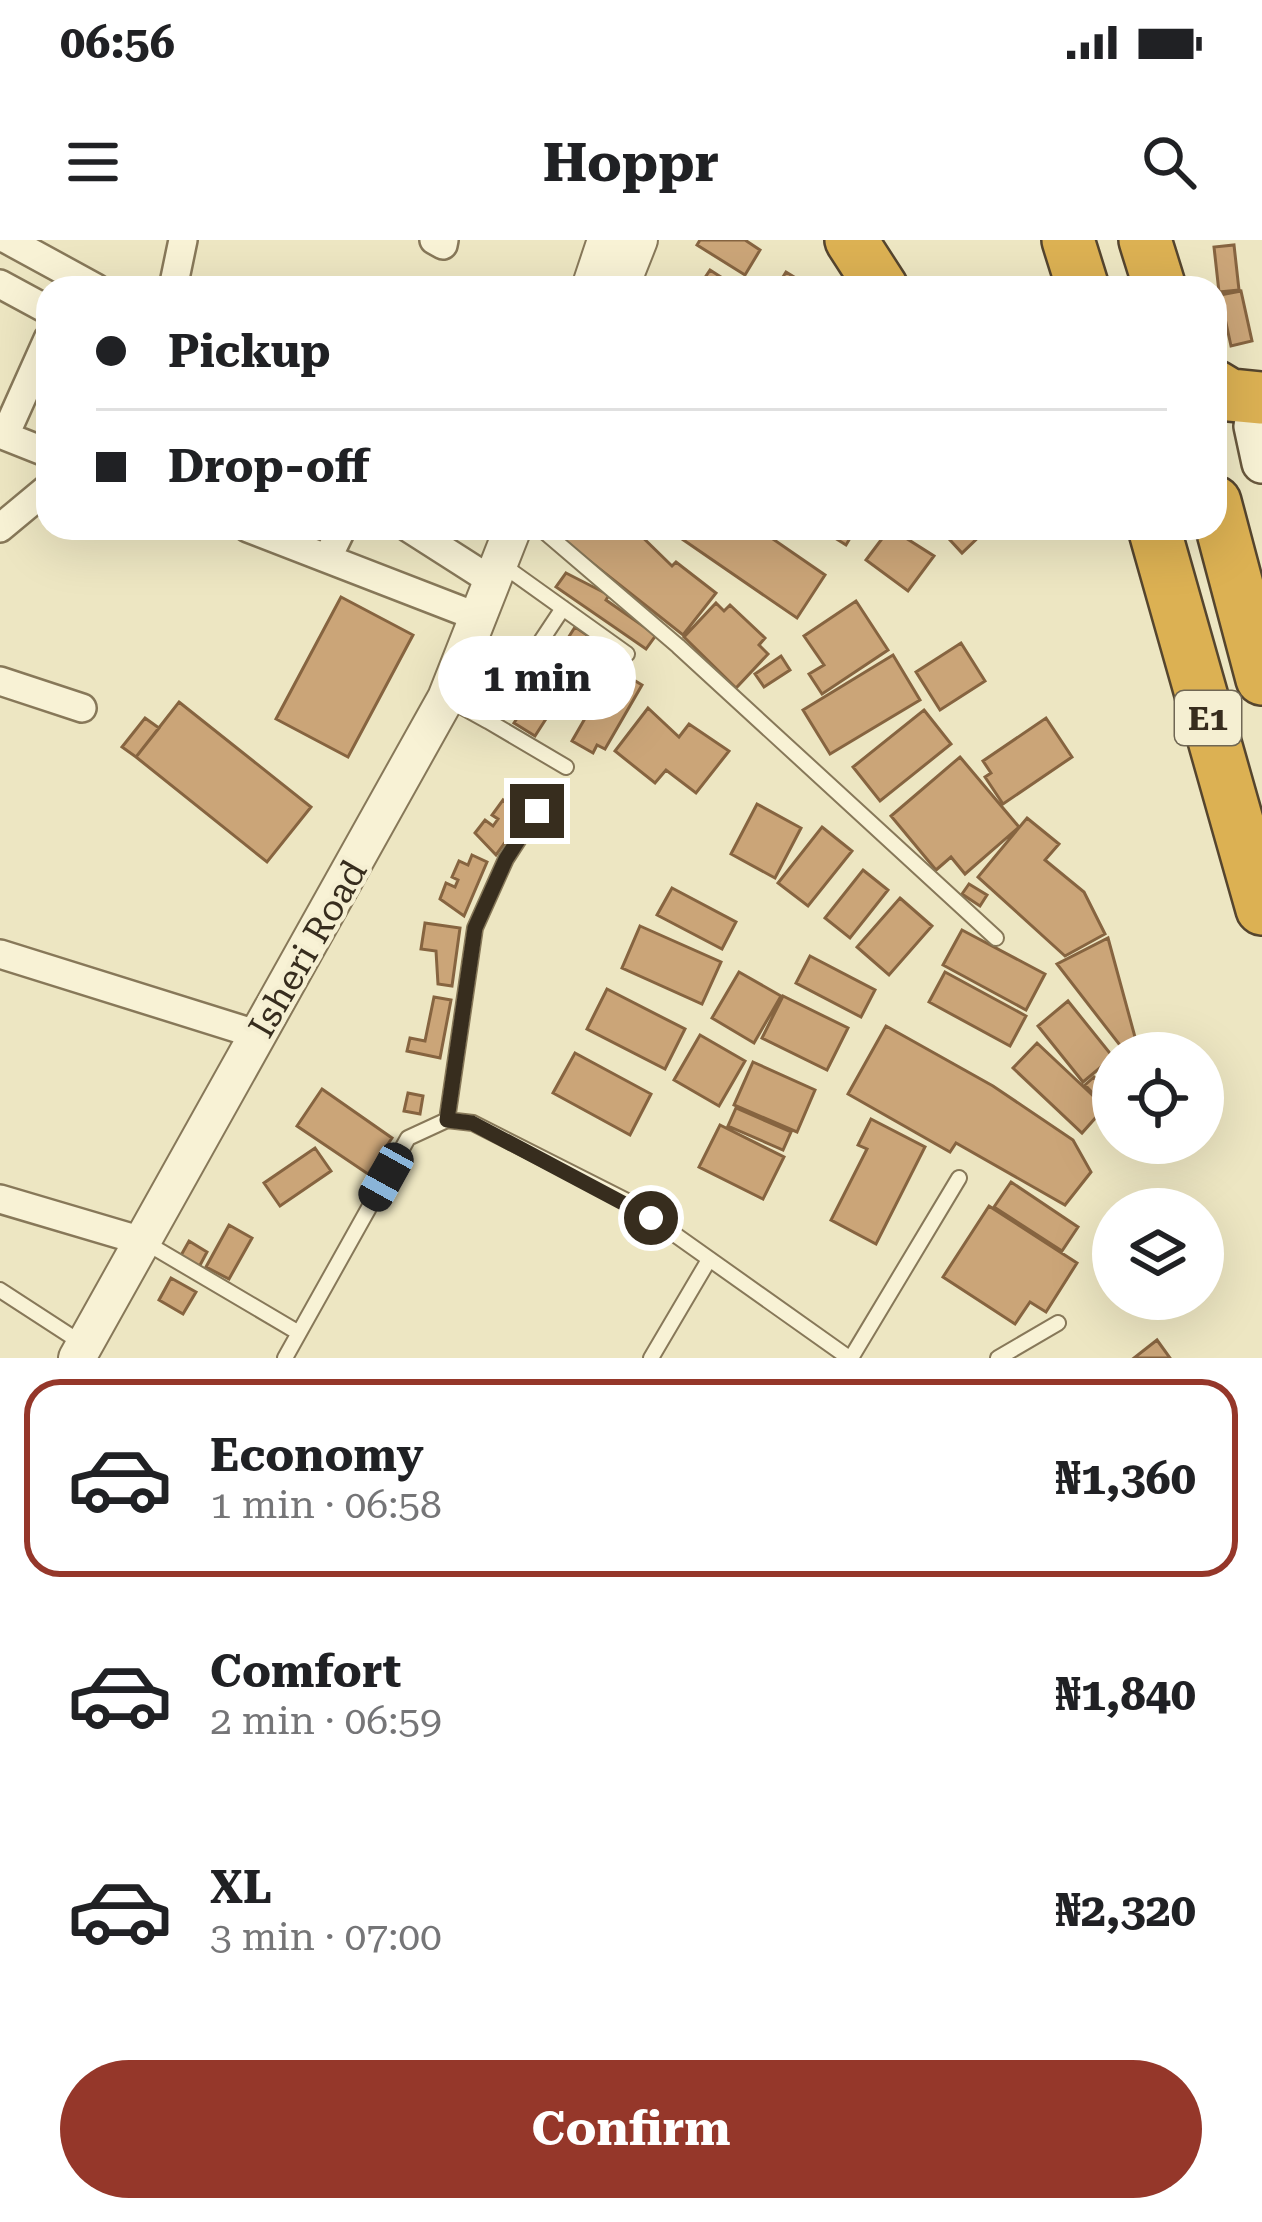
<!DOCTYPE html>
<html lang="en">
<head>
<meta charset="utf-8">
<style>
  :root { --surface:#fff; --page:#f6f6f6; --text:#202124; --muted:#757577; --line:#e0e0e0; --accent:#95372a }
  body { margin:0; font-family:"Roboto Serif",serif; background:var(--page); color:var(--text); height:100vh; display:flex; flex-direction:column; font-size:45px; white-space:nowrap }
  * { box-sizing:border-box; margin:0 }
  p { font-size:39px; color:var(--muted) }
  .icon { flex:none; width:66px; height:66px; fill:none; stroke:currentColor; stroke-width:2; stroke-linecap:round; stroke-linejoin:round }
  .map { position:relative; height:1118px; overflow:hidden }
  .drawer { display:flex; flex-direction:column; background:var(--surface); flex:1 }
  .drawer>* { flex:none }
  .hud { position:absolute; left:36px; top:36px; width:1191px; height:264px; border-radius:36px; box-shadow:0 12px 48px #0002; display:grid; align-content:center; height:264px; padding:0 60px; background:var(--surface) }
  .tools { position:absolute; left:1092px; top:792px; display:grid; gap:24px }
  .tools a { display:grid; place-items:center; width:132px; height:132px; border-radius:50%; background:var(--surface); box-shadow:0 12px 48px #0002; font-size:60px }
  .end { position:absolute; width:54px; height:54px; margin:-27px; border:15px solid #372d1e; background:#fff; box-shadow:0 0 0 6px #fff }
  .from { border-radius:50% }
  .bubble { position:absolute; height:84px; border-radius:42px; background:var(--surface); box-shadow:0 12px 48px #0002; font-size:39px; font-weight:700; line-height:84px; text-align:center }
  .car { position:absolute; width:36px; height:72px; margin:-36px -18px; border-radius:15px; box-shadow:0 0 9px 3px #0007; background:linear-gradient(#222 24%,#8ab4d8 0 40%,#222 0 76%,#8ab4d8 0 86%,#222 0) }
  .hud b { display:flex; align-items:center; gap:42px; height:114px; font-size:45px }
  .hud b+b { border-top:3px solid var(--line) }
  .hud i { width:30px; height:30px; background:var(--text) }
  ul { padding:21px 0 0; list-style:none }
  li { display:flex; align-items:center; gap:36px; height:198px; margin:0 24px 18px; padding:0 36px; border:6px solid transparent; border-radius:36px }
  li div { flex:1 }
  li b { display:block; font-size:45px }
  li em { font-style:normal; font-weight:700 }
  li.on { border-color:var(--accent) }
  li>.icon { width:108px; height:108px; stroke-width:1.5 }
  .cta { display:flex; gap:24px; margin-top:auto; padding:24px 60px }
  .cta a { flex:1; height:138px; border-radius:72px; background:var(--accent); color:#fff; font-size:48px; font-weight:700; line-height:138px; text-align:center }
  .status { display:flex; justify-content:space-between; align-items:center; height:84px; padding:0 60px; background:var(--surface); direction:ltr }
  .status svg { height:33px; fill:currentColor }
  header { display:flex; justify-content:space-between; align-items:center; height:156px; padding:0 60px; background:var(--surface); font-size:54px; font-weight:700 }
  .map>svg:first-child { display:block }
</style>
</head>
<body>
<div class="status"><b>06:56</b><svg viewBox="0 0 49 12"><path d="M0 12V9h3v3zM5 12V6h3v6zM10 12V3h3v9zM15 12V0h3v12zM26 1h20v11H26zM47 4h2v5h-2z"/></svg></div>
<header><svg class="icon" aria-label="menu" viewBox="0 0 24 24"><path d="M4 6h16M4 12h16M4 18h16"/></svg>Hoppr<svg class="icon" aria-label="search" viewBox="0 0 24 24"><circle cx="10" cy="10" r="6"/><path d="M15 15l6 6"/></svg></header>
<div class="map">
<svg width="1262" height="1118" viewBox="0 0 1262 1118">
  <rect width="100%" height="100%" fill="#ede6c2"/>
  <!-- building -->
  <path fill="#cba578" stroke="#866440" stroke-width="3" d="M700,0H745L760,10L745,35L697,5Z
    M1234,5L1239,50L1219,52L1214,7Z
    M710,30L738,48H698Z
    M786,32L812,48H776Z
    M1241,51L1252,101L1231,106L1220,55Z
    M572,288H633L672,326L676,322L716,353L683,395L563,300Z
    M666,288H757L825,335L797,378Z
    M819,288H856L846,305Z
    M890,288L934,316L908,351L866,320Z
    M939,288H988L962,313Z
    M566,333L609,355L606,360L656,395L646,409L556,347Z
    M341,357L413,395L348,517L276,479Z
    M856,361L888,410L822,454L809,434L824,425L804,396Z
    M716,363L724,371L730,365L765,398L759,405L768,414L736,448L684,397Z
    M575,387L596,401L535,496L514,483Z
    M961,403L985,441L940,470L916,432Z
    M893,415L920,460L830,514L803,470Z
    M781,416L790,430L764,447L755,434Z
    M614,428L642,445L605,509L597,505L593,513L572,501Z
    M179,462L311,567L267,622L136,517Z
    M648,468L679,497L689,484L729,511L696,553L666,530L655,543L615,511Z
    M924,470L951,504L880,561L853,527Z
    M145,478L159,488L136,517L122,507Z
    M1046,478L1072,517L1003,564L985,537L991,533L983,521Z
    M960,517L1019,587L965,634L951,617L936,630L891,576Z
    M514,556L530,568L496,615L475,593L485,580L493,586L498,579L492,575L503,560L509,565Z
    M757,564L801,588L775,638L731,614Z
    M1027,578L1059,604L1045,620L1084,652L1105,694L1065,716L978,637Z
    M822,587L852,611L808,666L778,643Z
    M472,615L487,622L464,676L440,659L446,643L455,647L458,640L452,637L459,621L468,625Z
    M863,630L888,650L850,698L825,678Z
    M969,644L987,655L980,666L962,654Z
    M672,648L736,682L722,709L657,675Z
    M900,658L932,686L889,735L857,707Z
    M425,683L460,688L452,746L438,744L436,711L421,709Z
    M640,686L721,722L702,764L622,728Z
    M962,690L1045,734L1026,770L943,725Z
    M1108,698L1138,808L1126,813L1057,724Z
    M810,716L875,750L861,777L796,743Z
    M739,732L781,756L754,803L712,778Z
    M945,732L1026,776L1010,806L929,762Z
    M607,749L685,789L665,829L587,789Z
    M783,756L848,788L827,830L762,798Z
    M434,757L451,760L440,818L407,811L410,798L425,801Z
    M1068,761L1113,817L1083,842L1038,786Z
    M886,786L993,846L1073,900L1091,932L1065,965L956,903L950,912L848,854Z
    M700,795L745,821L719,866L674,840Z
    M1037,803L1105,867L1082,893L1013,828Z
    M575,813L651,854L630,895L553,853Z
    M753,822L815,850L797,892L734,865Z
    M1094,837L1113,857L1109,870L1085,845Z
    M322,849L392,898L368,934L297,886Z
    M408,853L423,856L420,874L404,871Z
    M736,868L791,892L783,910L728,886Z
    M871,879L925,907L876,1004L831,980L867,909L858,905Z
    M720,885L784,917L763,959L699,927Z
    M315,908L331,931L280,966L264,943Z
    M1011,942L1078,987L1062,1011L994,967Z
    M989,966L1077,1023L1046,1072L1030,1062L1015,1084L943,1037Z
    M229,985L252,998L229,1039L206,1027Z
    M189,1001L207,1012L198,1029L179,1019Z
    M171,1038L196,1052L183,1074L159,1060Z
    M1157,1100L1170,1118H1134Z"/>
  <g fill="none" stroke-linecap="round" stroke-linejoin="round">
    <!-- service casing -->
    <g stroke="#877859" stroke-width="18">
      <path id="service" d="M540,288L678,406L996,698
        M504,326L627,414
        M563,368L488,481L566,527
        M450,460L488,481
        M447,880L475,688L506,619L537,571
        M143,1001L299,1093
        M0,1050L80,1102
        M285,1118L408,898L447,880L473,883L629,962L849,1118
        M651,1118L707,1023
        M851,1118L959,938
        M998,1118L1058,1083"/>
    </g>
    <!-- minor casing -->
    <g stroke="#877859" stroke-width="32">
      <path id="minor" d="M8,0L96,48
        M434,0L443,5L444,0
        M0,44L48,70
        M173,48L183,0
        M0,194L48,213
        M5,195L48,99
        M0,288L48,248
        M248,288L478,377
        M409,288L492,341
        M328,317L342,288
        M0,441L82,468
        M0,714L259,795
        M0,959L142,1001"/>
    </g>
    <!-- tertiary casing -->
    <g stroke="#877859" stroke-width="40">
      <path id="tertiary" d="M590,48L606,0
        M620,48L639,0
        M77,1118L446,458L513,288"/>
    </g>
    <!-- secondary casing -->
    <g stroke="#69583d" stroke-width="44">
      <path id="secondary" d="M1262,167L1254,186L1262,223"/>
    </g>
    <!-- motorway casing -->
    <g stroke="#55452e" stroke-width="56">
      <path id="motorway" d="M851,0L882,48
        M1068,0L1083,48
        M1145,0L1160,48
        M1215,146L1230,155L1262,158
        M1215,262L1262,439
        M1154,288L1262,669"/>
    </g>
    <!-- service -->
    <use href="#service" stroke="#f8f2d5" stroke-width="14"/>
    <!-- minor -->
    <use href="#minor" stroke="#f8f2d5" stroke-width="27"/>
    <!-- tertiary -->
    <use href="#tertiary" stroke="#f8f2d5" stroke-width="36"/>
    <!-- secondary -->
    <use href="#secondary" stroke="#f8f2d5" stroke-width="39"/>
    <!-- motorway -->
    <use href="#motorway" stroke="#dcb153" stroke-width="51"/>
  </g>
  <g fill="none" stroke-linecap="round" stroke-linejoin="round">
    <!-- route -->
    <path stroke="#372d1e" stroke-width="15" d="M537,571L506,619L475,688L447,880L472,883L651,978"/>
  </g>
  <g text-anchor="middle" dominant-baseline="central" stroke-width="9" stroke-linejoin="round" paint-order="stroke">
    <!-- shield labels -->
    <rect fill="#f5efd2" stroke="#706754" stroke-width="3" x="1175" y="451" width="66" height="54" rx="9"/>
    <g font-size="33" font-weight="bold" fill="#372d1e">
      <text x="1208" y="478">E1</text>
    </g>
    <!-- street labels -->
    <g font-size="36" fill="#372d1e" stroke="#f5efd2">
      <text transform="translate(308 709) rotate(-60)">Isheri Road</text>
    </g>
  </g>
</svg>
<div class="tools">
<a><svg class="icon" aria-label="locate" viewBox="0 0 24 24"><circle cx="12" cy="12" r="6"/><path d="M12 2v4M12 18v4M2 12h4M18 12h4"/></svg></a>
<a><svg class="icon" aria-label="layers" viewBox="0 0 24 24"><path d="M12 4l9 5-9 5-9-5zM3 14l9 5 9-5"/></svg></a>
</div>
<i class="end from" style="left:651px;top:978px"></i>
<i class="end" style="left:537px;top:571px"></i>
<div class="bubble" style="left:438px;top:396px;width:198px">1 min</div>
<i class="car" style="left:386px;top:937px;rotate:209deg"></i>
<div class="hud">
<b><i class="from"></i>Pickup</b>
<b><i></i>Drop-off</b>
</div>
</div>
<section class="drawer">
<ul>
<li class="on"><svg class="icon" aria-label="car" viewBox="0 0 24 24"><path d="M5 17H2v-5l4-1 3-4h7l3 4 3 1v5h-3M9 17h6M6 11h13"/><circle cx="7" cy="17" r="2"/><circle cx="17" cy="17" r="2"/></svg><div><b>Economy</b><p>1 min · 06:58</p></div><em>₦1,360</em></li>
<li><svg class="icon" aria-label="car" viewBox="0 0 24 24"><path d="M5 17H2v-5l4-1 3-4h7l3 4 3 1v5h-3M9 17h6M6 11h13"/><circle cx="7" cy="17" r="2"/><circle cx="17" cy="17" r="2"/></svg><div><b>Comfort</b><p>2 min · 06:59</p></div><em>₦1,840</em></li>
<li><svg class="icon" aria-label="car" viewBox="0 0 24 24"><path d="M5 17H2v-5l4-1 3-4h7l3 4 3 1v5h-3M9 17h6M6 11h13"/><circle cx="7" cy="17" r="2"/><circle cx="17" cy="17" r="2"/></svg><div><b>XL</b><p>3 min · 07:00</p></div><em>₦2,320</em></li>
</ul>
<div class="cta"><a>Confirm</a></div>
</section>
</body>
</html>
